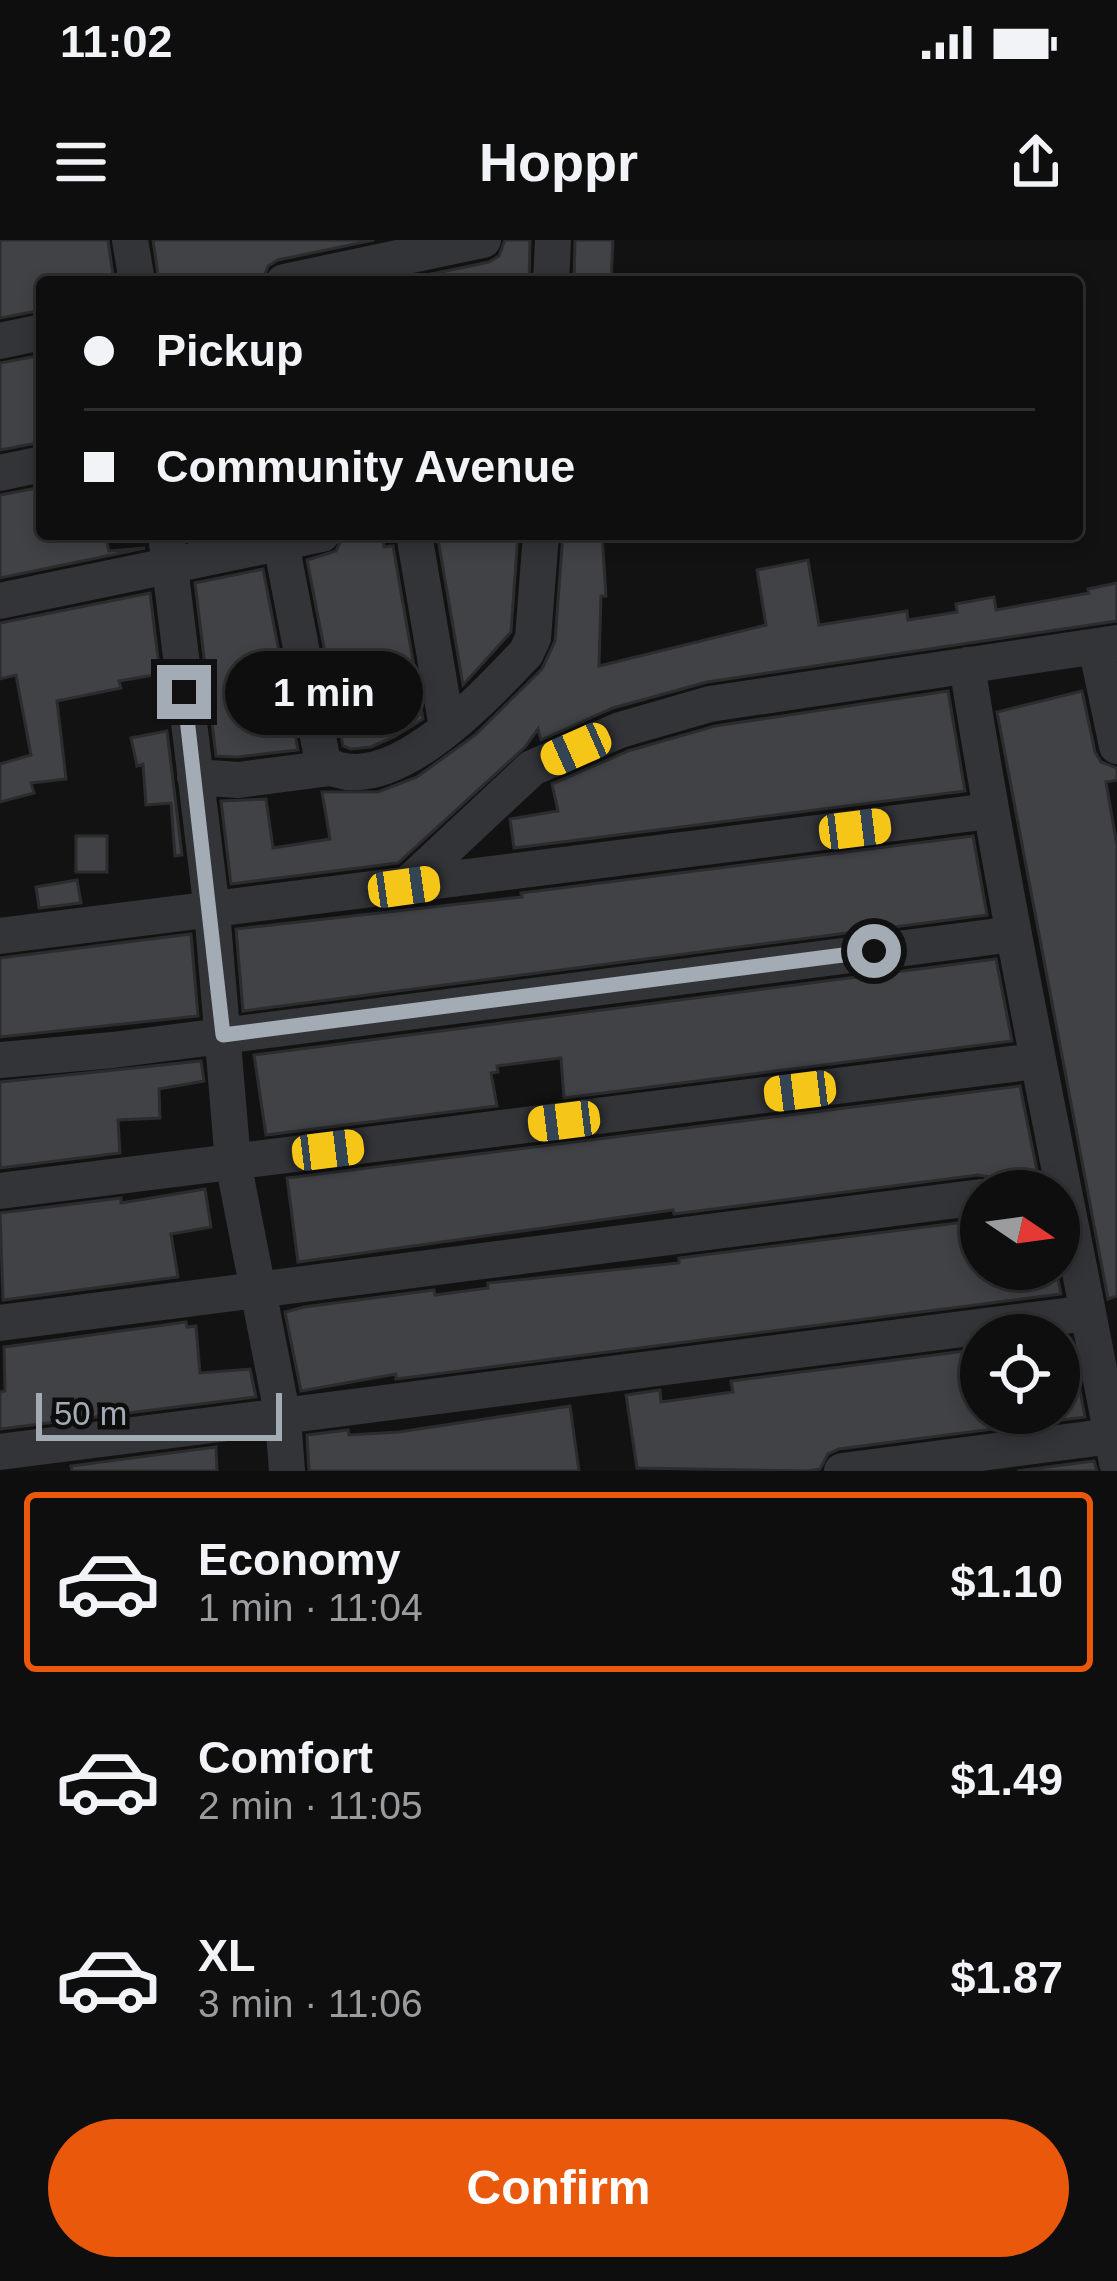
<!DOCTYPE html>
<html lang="en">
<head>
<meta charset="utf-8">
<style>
  :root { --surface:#0e0e0e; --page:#171717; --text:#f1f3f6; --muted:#9b9c9e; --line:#2e2e2e; --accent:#ea580c }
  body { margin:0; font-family:Helvetica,sans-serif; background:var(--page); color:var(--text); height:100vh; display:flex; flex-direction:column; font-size:45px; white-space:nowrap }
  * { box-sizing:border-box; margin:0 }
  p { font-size:39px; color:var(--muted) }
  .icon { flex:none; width:66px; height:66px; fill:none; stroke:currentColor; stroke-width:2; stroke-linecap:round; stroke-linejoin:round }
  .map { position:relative; height:1231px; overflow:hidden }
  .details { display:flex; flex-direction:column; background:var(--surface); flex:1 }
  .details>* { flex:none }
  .hud { position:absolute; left:36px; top:36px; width:1047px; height:264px; border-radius:12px; box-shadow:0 6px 18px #0003,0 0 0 3px var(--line); display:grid; align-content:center; height:264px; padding:0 48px; background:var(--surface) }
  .needle { width:78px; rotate:103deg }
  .tools { position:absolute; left:960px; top:930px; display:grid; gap:24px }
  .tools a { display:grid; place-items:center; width:120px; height:120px; border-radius:50%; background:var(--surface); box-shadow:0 6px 18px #0003,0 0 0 3px var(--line); font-size:60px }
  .scale { position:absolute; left:36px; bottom:30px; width:246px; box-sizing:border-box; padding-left:12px; border:6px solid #a3abb4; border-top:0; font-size:33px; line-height:42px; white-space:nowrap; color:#a3abb4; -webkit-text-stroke:9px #0d0d0e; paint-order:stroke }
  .end { position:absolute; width:54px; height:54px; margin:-27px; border:15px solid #a3abb4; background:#111; box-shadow:0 0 0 6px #111 }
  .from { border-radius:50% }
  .bubble { position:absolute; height:84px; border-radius:42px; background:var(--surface); box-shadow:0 6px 18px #0003,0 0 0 3px var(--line); font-size:39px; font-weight:800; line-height:84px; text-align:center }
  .car { position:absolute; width:36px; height:72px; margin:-36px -18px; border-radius:15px; box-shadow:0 0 9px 3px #0007; background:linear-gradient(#f5c518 24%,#345 0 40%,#f5c518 0 76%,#345 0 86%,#f5c518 0) }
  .hud b { display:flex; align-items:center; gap:42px; height:114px; font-size:45px }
  .hud b+b { border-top:3px solid var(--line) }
  .hud i { width:30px; height:30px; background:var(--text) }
  ul { padding:21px 0 0; list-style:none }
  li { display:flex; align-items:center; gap:36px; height:180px; margin:0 24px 18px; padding:0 24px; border:6px solid transparent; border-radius:12px }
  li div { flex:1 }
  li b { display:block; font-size:45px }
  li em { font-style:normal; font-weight:800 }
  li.current { border-color:var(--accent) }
  li>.icon { width:108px; height:108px; stroke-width:1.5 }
  .cta { display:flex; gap:24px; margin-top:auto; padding:24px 48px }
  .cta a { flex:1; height:138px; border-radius:72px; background:var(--accent); color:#fff; font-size:48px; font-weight:800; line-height:138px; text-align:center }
  .status { display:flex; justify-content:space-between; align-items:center; height:84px; padding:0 60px; background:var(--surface); direction:ltr }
  .status svg { height:33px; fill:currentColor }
  header { display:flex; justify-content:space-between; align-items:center; height:156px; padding:0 48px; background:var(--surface); font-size:54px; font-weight:800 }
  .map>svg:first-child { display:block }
</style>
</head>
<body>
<div class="status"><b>11:02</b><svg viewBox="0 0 49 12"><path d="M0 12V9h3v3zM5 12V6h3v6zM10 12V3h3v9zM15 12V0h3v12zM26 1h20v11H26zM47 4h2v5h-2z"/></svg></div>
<header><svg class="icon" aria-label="menu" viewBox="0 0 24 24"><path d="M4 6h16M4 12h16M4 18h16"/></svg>Hoppr<svg class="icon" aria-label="share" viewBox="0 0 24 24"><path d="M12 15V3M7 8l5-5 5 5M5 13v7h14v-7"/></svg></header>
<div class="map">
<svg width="1117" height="1231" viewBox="0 0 1117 1231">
  <rect width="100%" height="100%" fill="#121213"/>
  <!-- building -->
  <path fill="#414246" stroke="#2c2c2f" stroke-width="3" d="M0,0H108L114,42H42V70L0,78Z
    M153,0H374L278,20L268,26L262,42H159Z
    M505,0H530L529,42H393L489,22L499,16Z
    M575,0H613L611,42H574Z
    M42,115V202L0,210V123Z
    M42,247V294H105L109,311L145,308L0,338V255Z
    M344,294H382L384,307L393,306L423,479L394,497L371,507L351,509L343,506L307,320L336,311Z
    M463,294H518L511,392L463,445L438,299Z
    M563,294H602L606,356H601L599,426L766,385L757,330L808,320L819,385L907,371L908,380L957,372L956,364L994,357L996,370L1089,353L1088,349L1117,343V381L707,442L613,468L541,500L538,489L525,507L398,623L231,644L221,561L266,559L273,608L330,599L322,552H378L417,537L475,495L542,429L555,401Z
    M263,329L298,510L237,517L216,516L195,343Z
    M150,353L160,434L119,441L121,448L57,461L66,539L31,543L34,553L0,562V524L31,515L16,435L0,439V383Z
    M948,451L965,551L514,608L510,579L558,571L552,544L628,511L715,486Z
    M1082,451L1095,512L1101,522L1117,528V540L1106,542L1117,606V1056L1108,1059L997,472Z
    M167,491L182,615L175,616L171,563L146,565L143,524L137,526L131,498Z
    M76,596H107V632H76Z
    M973,596L987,675L243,771L236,689L522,657L521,653Z
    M77,640L81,663L39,668L36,647Z
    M191,694L198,776L0,797V718Z
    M996,719L1012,801L564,858L561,818L528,822L497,826L498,832L491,833L497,866L266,895L254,815Z
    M201,821L204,841L159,849L160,878L118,880L120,913L0,928V842Z
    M1020,846L1039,941L1000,946L991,937L978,935L674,974L673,970L298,1022L287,938Z
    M205,949L211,987L171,994L178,1037L3,1060L0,973L121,958V963Z
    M981,980V1029H1056L1061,1054L396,1139V1134L301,1151L285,1072L304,1067L434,1050L435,1055L488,1048V1043L679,1023V1018Z
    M186,1082L187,1087L196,1086L200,1133L250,1129L256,1157L0,1189V1152L5,1151L4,1107Z
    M1070,1098L1085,1177L839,1209L828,1214L820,1229L808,1231L637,1228L626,1155L660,1150L661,1162L733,1152L731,1141L981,1109V1173H1059V1099Z
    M570,1166L579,1231H309L307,1195L348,1190L349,1195L399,1192Z
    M216,1207L217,1231H72L71,1226Z
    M1094,1221L1097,1231H1017Z"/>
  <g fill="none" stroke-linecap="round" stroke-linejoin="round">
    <!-- minor -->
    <path stroke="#333438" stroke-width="36" d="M130,0L137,42
      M284,42L483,0
      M551,42L553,0
      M0,101L42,92
      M0,233L42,224
      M166,294L212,671L233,922L283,1178L287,1231
      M414,294L447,488
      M281,303L323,523C387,564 485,456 526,413L533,398L541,294
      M0,361L322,294
      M1096,406L1117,506
      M967,425C1009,693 1067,957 1117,1223
      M195,537L238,540L330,528
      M405,647L532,528L620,490L710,464L1117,403
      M0,696L990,571
      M0,820L113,810L1014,694
      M0,951L1036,821
      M0,1083L981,957
      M0,1212L1088,1073
      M842,1231L1112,1196"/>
  </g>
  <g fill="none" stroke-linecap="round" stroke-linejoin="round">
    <!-- route -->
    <path stroke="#a3abb4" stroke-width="15" d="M184,452L223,795L874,711"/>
  </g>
</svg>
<div class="tools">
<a><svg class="needle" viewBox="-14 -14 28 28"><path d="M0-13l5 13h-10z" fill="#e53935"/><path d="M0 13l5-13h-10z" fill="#9b9c9e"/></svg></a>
<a><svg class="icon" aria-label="locate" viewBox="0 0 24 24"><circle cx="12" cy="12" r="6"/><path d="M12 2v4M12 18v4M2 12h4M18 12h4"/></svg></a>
</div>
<div class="scale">50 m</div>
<i class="end from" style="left:874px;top:711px"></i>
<i class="end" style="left:184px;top:452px"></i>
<div class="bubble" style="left:225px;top:411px;width:198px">1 min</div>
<i class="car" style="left:576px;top:509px;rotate:246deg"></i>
<i class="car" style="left:855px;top:589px;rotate:83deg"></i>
<i class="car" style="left:404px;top:647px;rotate:82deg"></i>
<i class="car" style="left:800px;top:851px;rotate:263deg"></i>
<i class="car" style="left:564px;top:881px;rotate:263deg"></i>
<i class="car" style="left:328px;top:910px;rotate:83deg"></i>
<div class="hud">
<b><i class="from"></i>Pickup</b>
<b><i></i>Community Avenue</b>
</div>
</div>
<section class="details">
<ul>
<li class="current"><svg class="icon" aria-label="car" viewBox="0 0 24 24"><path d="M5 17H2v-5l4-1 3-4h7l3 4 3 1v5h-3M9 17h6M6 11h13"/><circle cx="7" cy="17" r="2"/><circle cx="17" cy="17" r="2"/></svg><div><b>Economy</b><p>1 min · 11:04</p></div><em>$1.10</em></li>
<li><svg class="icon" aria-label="car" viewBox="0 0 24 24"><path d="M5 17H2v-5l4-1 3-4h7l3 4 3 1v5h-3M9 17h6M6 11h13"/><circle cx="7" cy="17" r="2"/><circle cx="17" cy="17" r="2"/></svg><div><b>Comfort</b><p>2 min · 11:05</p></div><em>$1.49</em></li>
<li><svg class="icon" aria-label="car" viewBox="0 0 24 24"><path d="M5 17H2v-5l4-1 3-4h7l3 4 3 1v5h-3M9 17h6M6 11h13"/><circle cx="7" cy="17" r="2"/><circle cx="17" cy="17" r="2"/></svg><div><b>XL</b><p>3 min · 11:06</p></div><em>$1.87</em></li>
</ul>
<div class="cta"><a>Confirm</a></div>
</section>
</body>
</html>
